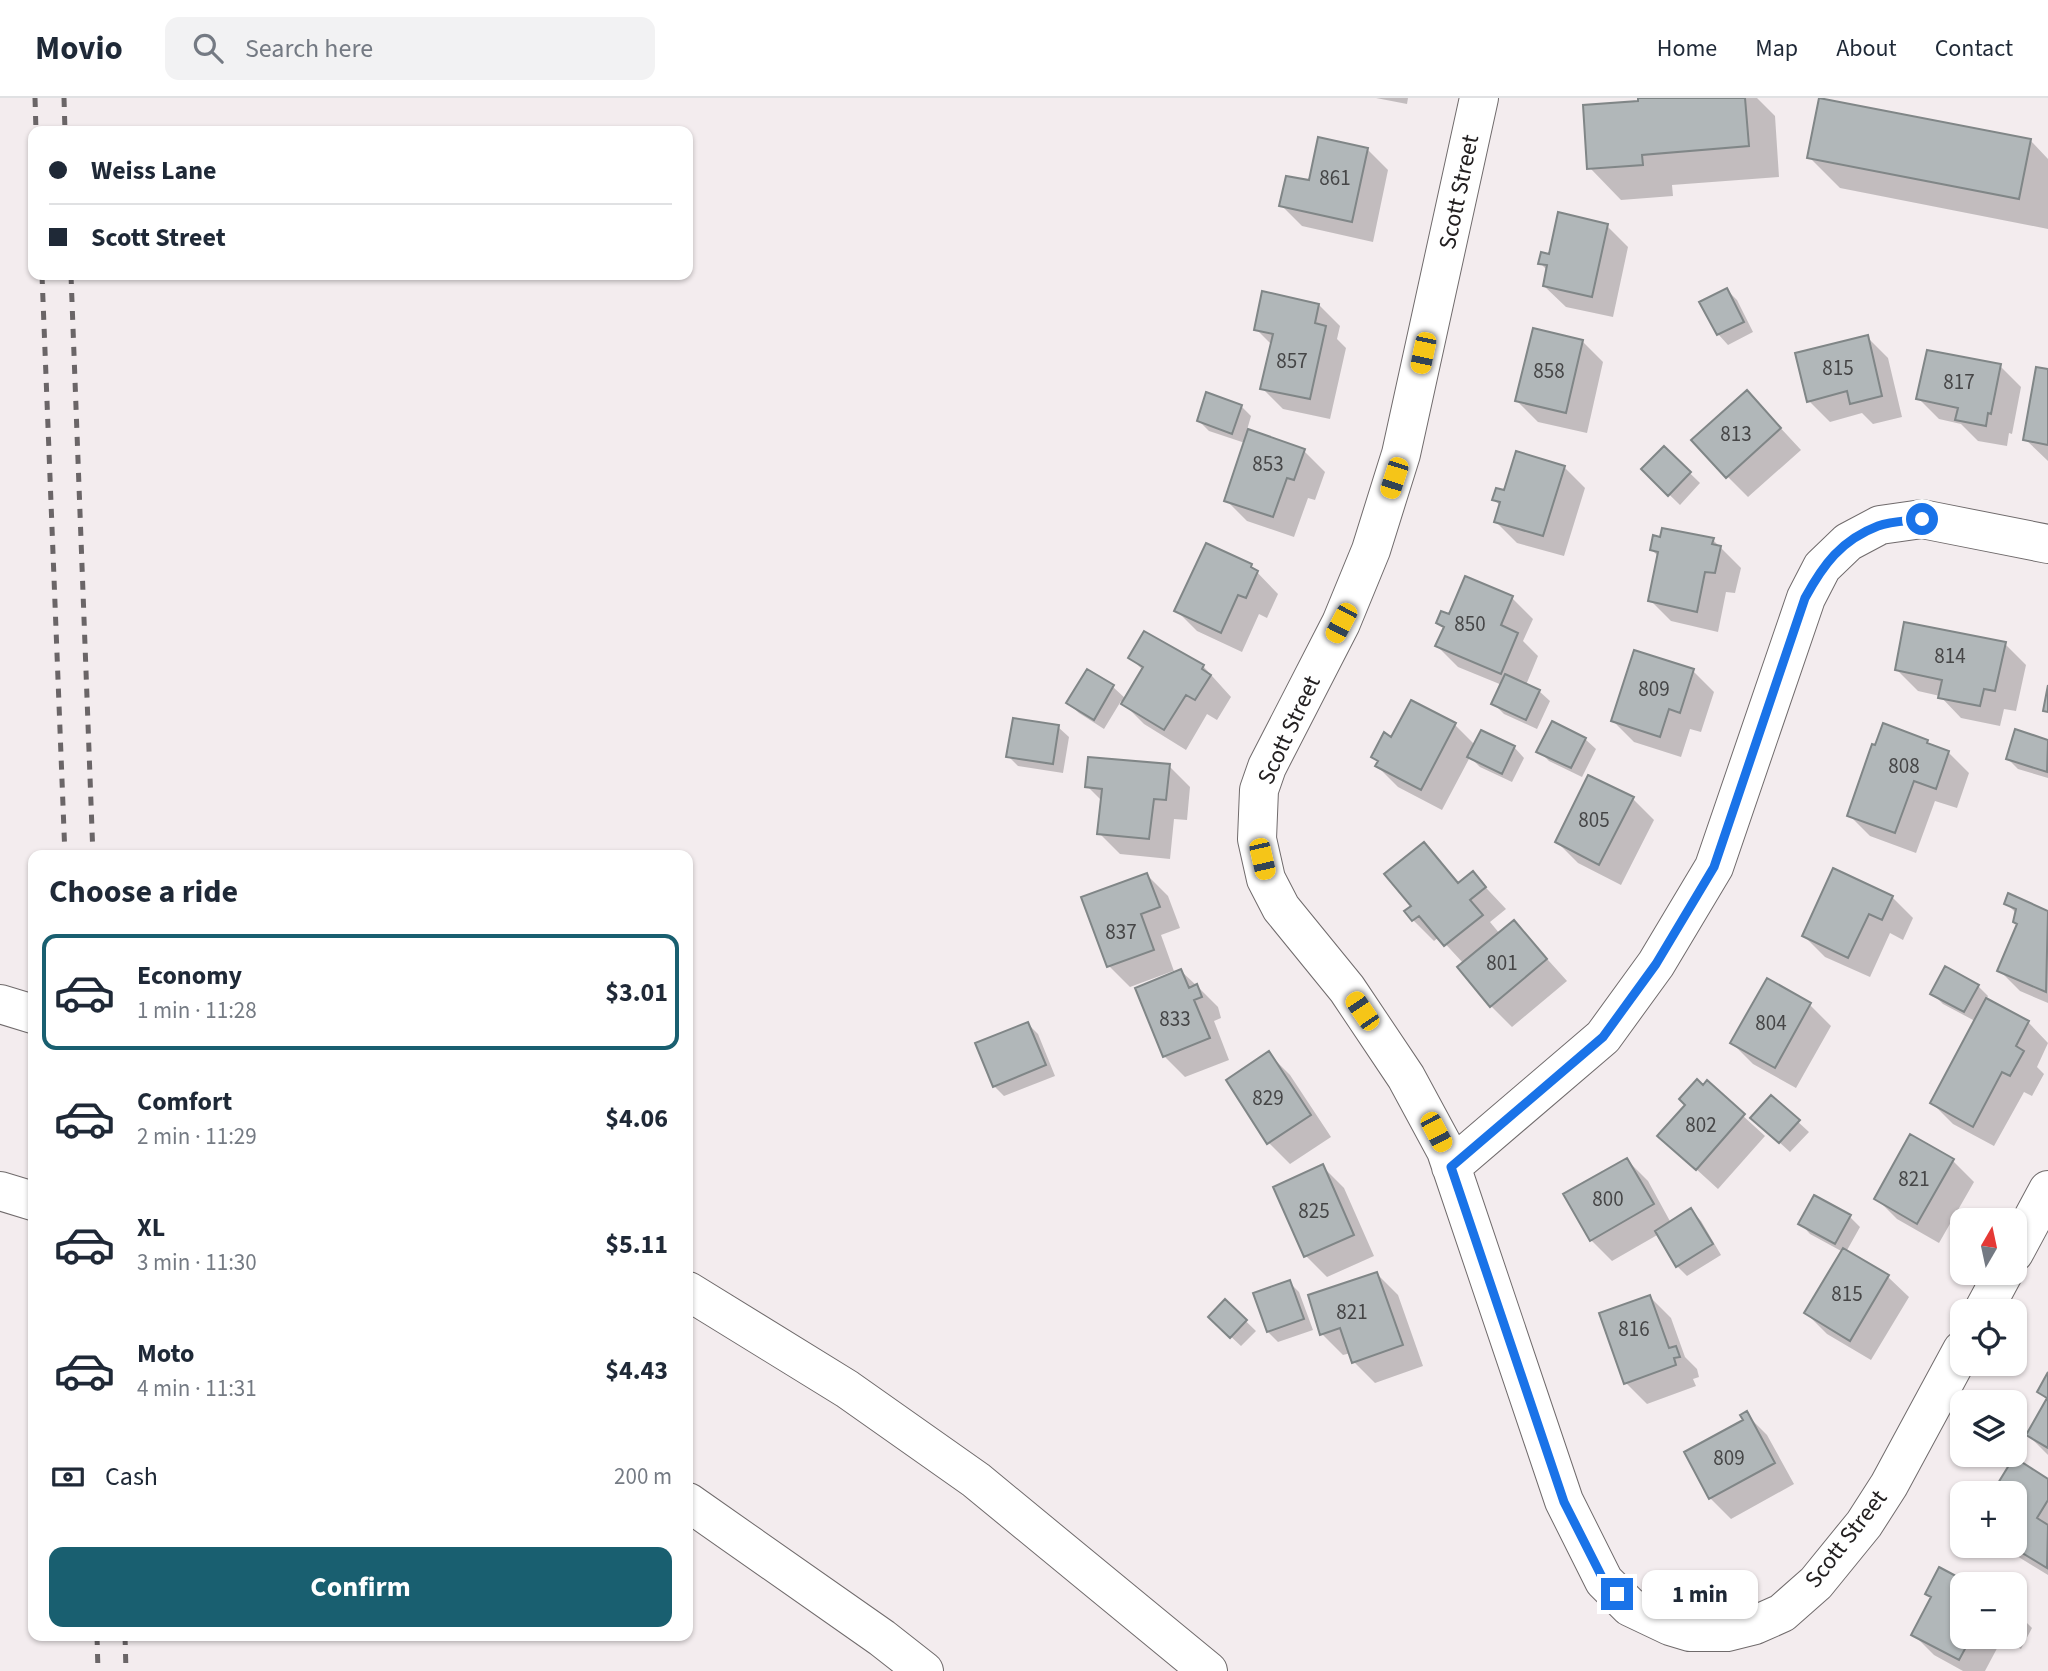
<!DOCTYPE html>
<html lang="en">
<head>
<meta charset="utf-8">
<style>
  :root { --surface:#fff; --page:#f2f2f3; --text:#1f2937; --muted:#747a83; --line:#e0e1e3; --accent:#195f70 }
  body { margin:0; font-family:"Source Sans 3",sans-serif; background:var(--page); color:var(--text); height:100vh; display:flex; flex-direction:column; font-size:26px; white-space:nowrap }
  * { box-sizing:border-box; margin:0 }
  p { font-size:23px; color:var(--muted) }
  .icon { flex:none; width:38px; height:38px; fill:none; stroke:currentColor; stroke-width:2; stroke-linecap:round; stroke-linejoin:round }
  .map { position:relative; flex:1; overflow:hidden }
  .details { position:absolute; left:28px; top:752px; width:665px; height:791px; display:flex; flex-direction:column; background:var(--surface); border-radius:14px; box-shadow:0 2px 5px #0004 }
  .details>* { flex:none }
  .banner { position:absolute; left:28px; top:28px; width:665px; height:154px; border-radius:14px; box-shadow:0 2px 5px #0004; display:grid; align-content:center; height:154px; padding:0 21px; background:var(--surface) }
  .needle { width:46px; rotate:9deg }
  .tools { position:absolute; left:1950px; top:1110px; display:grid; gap:14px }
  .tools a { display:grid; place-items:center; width:77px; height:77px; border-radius:14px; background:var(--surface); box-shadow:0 2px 5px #0004; font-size:35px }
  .end { position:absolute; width:32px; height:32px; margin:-16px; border:9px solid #1a73e8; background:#fff; box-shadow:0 0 0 4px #fff }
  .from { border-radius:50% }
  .bubble { position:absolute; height:49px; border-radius:14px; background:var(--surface); box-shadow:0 2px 5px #0004; font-size:23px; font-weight:700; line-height:49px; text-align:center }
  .car { position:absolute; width:21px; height:42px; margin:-21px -10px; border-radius:9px; box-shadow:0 0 5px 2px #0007; background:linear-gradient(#f5c518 24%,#345 0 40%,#f5c518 0 76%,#345 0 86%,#f5c518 0) }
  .banner b { display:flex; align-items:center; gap:24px; height:66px; font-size:26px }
  .banner b+b { border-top:2px solid var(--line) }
  .banner i { width:18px; height:18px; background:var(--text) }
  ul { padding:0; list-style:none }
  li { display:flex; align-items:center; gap:21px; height:116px; margin:0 14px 10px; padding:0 7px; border:4px solid transparent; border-radius:14px }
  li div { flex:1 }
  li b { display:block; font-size:26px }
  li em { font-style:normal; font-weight:700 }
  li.active { border-color:var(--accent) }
  li>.icon { width:63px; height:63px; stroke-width:1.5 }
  h2 { padding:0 21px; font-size:32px; line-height:84px }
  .pay { display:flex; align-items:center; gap:18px; height:77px; padding:0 21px; font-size:26px }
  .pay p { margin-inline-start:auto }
  .primary-button { display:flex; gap:14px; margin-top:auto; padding:14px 21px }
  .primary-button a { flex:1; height:80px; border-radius:14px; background:var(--accent); color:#fff; font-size:28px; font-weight:700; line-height:80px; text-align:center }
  header { display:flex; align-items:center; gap:42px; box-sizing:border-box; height:98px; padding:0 35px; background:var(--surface); border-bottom:2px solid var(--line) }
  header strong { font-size:33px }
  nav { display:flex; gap:38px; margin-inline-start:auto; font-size:24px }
  .search { width:490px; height:63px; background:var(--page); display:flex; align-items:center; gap:18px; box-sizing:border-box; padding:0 24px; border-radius:14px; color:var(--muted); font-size:26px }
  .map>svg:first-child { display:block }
</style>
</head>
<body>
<header>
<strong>Movio</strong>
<div class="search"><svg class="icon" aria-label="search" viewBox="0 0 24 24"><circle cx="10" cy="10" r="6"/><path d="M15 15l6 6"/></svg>Search here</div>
<nav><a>Home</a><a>Map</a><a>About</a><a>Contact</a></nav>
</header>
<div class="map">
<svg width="2048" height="1573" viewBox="0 0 2048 1573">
  <rect width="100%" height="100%" fill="#f3ecee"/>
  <!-- shadow -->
  <path fill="#0003" d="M1376,0H1408L1407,6Z
    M1639,0H1757L1775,18L1779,79L1672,87L1673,98L1621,102L1590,70L1640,5Z
    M2030,42L2048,61V131L1840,90L1809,59Z
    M1367,51L1388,72L1373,144L1302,128L1281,107L1310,84Z
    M1607,128L1628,149L1613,219L1566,209L1544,188L1548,173L1540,165Z
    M1727,192L1737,202L1753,234L1728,247L1718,236Z
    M1319,207L1340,228L1337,241L1346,250L1330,321L1283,311L1262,290L1272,247L1256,231Z
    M1867,239L1888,260L1902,319L1873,326L1862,315L1830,324L1809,303Z
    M1582,243L1603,264L1587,335L1538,324L1517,303Z
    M2000,268L2021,289L2012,336L2009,335L2007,348L1978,343L1961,326L1939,321L1918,300Z
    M2048,273V363L2025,341Z
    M1747,294L1801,352L1748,399L1727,378Z
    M1241,308L1251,318L1247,332L1304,353L1325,374L1315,402L1308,400L1294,439L1247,423L1226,402L1245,345L1209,333L1199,323Z
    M1664,350L1700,385L1680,407L1643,371Z
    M1564,369L1585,390L1564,458L1517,445L1496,424L1501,408L1494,402L1505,394Z
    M1713,442L1741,470L1735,495L1726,494L1718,534L1671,523L1650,502L1659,459L1652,452Z
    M1251,468L1278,496L1267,520L1259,516L1242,554L1197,533L1176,512Z
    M1512,500L1533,521L1523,543L1538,558L1526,587L1539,593L1550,603L1537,631L1504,616L1494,606L1502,587L1458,569L1437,548L1444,531L1438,525L1450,519Z
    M2005,546L2026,567L2016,613L2004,611L2000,628L1961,620L1940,598L1918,593L1897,572Z
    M1130,560L1203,568L1231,599L1217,622L1207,616L1186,652L1144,626L1121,603L1104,631L1079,615L1068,605L1087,573L1113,589L1126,601L1143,572Z
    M1693,573L1714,594L1701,634L1690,631L1681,659L1634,644L1613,623Z
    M1455,627L1475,647L1514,649L1524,660L1512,684L1480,669L1470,659L1442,712L1398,689L1377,668L1392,641Z
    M1058,629L1069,639L1063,675L1018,668L1008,658Z
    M2016,634L2048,644V680L2018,671L2008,661Z
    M1585,641L1596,651L1582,679L1549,663L1539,653Z
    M1927,643L1933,649L1948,654L1969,675L1957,710L1935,703L1916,755L1870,738L1849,717Z
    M1169,668L1190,689L1187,722L1174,721L1170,761L1120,756L1099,735L1103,704L1087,688Z
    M1633,701L1654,722L1621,787L1578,765L1557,744Z
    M1424,746L1460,786L1473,776L1506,811L1490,824L1500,836L1514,824L1567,883L1512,929L1491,908L1460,870L1464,866L1439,839L1434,843L1413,822V808Z
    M1147,777L1168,798L1180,830L1161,837L1175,876L1181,873L1197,888L1218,909L1221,920L1214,923L1229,962L1185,979L1164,958L1173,873L1130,889L1109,868Z
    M2009,797L2048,815V905L2020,893L1999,872L2018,827L2016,815L2006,805Z
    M1892,799L1913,820L1903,842L1890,835L1870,879L1825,859L1804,838Z
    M1768,882L1810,907L1831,928L1796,990L1753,966L1732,945Z
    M1978,888L1988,898L1986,902L2028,924L2048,945L2037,969L2044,976L2032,998L2024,994L1994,1048L1953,1026L1932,1005L1975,923L1943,906L1933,896Z
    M1028,926L1038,936L1055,978L1004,998L994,988Z
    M1269,956L1290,977L1331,1039L1290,1066L1269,1045L1228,983Z
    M1707,985L1765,1038L1718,1091L1660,1038Z
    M1771,999L1809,1034L1790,1054L1763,1029Z
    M1627,1062L1648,1083L1671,1125L1691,1112L1701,1123L1721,1157L1687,1178L1677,1168L1659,1136L1612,1163L1591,1142Z
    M1953,1063L1974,1084L1939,1145L1897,1121L1876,1100Z
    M1323,1069L1344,1090L1374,1158L1327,1179L1306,1158Z
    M1850,1119L1860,1129L1846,1154L1888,1179L1909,1199L1871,1262L1827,1236L1806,1215L1843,1154L1810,1136L1800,1125Z
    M1377,1176L1398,1197L1423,1268L1375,1285L1354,1264L1351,1255L1343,1257L1322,1236Z
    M1289,1184L1299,1194L1313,1232L1278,1244L1268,1234Z
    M1650,1199L1671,1220L1685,1259L1697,1271L1699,1279L1693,1281L1696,1288L1647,1306L1626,1285Z
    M1225,1203L1256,1233L1241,1248L1210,1219Z
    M2048,1277V1357L2028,1337L2047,1302L2039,1294Z
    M1746,1316L1767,1337L1794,1386L1731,1421L1710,1400L1745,1323Z
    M2048,1383V1477L1999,1447H2014Z
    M1962,1486V1538H2014V1512L2032,1530L2021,1551L2002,1541L1985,1573H1963L1934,1557L1913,1536L1932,1501L1927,1496Z"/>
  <!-- building -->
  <path fill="#b1b7b9" stroke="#808687" stroke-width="2" d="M1638,0H1745L1749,48L1642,57L1643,67L1587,71L1583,7L1638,3Z
    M1819,0L2031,41L2019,101L1807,60Z
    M1318,39L1368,50L1352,124L1279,108L1286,78L1309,82Z
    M1558,114L1608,126L1592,199L1543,188L1547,167L1538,166L1541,154L1549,156Z
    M1727,190L1744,224L1717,237L1699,204Z
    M1262,193L1319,206L1315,225L1326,228L1310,301L1260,291L1273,236L1254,232Z
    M1533,230L1583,242L1566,315L1515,303Z
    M1868,237L1882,298L1850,306L1847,293L1807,304L1795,255Z
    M1927,252L2001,266L1991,316L1988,315L1986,328L1955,322L1958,310L1916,301Z
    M2036,269L2048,271V347L2023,342Z
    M1747,292L1781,330L1726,380L1691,342Z
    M1206,294L1242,307L1232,336L1197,323Z
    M1248,331L1305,351L1294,382L1287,380L1273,419L1224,403Z
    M1664,348L1691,374L1668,398L1641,371Z
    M1516,353L1565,368L1543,438L1494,424L1500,404L1492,402L1496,390L1504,392Z
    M1662,430L1714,440L1712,446L1721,448L1715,475L1705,474L1697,514L1648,503L1658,454L1650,452L1653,437L1660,439Z
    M1206,445L1252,466L1251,469L1258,473L1246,500L1238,497L1221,535L1174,513Z
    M1465,478L1513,498L1501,527L1518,535L1501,576L1435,548L1444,529L1436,525L1441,513L1449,516Z
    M1904,524L2006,544L1995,593L1984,591L1980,608L1938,600L1942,582L1895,572Z
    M1144,533L1204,567L1202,571L1211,577L1195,602L1186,597L1164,632L1121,606L1143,569L1128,560Z
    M1634,552L1694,571L1680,615L1669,611L1660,639L1611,623Z
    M1087,571L1114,587L1094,622L1066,605Z
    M1505,576L1540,592L1526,622L1491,606Z
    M2048,587V614L2043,613Z
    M1411,602L1456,625L1421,692L1375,668L1378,663L1371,659L1384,634L1391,639Z
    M1013,620L1059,627L1053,666L1006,659Z
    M1552,623L1586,640L1571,670L1536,654Z
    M1883,625L1928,642L1927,645L1949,653L1936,691L1914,683L1895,735L1847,718L1872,646L1875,647Z
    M2015,631L2048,642L2047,674L2006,661Z
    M1481,632L1515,648L1502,676L1467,659Z
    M1088,659L1170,666L1166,702L1154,701L1149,741L1097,736L1102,691L1085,689Z
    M1588,677L1634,699L1599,767L1555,744Z
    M1424,744L1458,785L1473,773L1486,789L1470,802L1483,817L1444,848L1419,818L1412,823L1404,813L1411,808L1384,776Z
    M1833,770L1893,798L1882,822L1869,816L1848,860L1802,838Z
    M1147,775L1160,809L1141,816L1154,852L1107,869L1081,799Z
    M2008,795L2048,813L2046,894L1997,873L2017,826L2013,824L2016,811L2004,806Z
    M1514,822L1547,861L1490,909L1457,869Z
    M1945,868L1979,887L1964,914L1930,896Z
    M1181,871L1189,890L1197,886L1202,899L1194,902L1210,940L1163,959L1135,890Z
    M1767,880L1811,905L1775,970L1730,945Z
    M1986,900L2029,923L2016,948L2024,953L2010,978L2002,974L1973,1029L1930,1005Z
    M1028,924L1046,967L993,989L975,945Z
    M1269,953L1311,1017L1267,1046L1226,982Z
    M1697,981L1703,987L1707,982L1745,1016L1696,1072L1657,1038L1685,1007L1679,1001Z
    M1771,997L1800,1022L1779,1045L1750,1020Z
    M1910,1036L1954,1061L1917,1126L1874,1101Z
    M1627,1060L1654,1106L1590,1143L1563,1096Z
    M1323,1066L1354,1137L1304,1159L1273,1089Z
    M1814,1097L1851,1117L1835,1146L1798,1126Z
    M1691,1110L1713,1146L1676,1169L1655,1133Z
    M1843,1150L1889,1177L1850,1243L1804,1215Z
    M1377,1174L1403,1247L1352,1265L1340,1230L1320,1237L1308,1197Z
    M1290,1182L1304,1221L1267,1234L1253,1195Z
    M1650,1197L1669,1250L1676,1248L1680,1259L1674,1260L1676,1267L1624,1286L1599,1215Z
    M1225,1201L1247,1222L1230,1240L1208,1219Z
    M2048,1274V1350L2026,1337L2047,1300L2037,1294Z
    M1747,1313L1775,1365L1709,1401L1684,1354L1743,1322L1740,1317Z
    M2014,1359L2048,1381V1402L2037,1420L2048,1427L2047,1470L2009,1447H2014V1395H1992Z
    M1939,1469L1971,1486H1962V1538H1972L1959,1562L1911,1537L1931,1499L1925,1496Z"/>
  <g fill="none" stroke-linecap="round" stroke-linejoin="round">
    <!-- street casing -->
    <g stroke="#706b6c" stroke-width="40">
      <path id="street" d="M1479,0L1401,356L1371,452L1341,525L1267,669L1259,692L1257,741L1266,781L1281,810L1347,891L1406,979L1446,1053L1564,1403L1604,1483L1630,1509L1670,1528L1690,1534H1727L1755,1527L1782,1515L1816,1485L1864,1426L1889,1387L1962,1252
        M1451,1069L1603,939L1656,866L1714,769L1806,500L1822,469L1848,444L1880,427L1922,421L2048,446
        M2014,1155L2048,1092
        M1983,1213L2004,1174"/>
    </g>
    <!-- highway casing -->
    <g stroke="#706b6c" stroke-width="40">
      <path id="highway" d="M0,906L33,916
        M0,1093L33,1103
        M688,1193L847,1291L976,1382L1208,1573
        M688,1404L882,1540L924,1573"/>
    </g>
    <!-- street -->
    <use href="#street" stroke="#fff" stroke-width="38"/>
    <!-- highway -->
    <use href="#highway" stroke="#fff" stroke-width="38"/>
    <!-- rail -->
    <path stroke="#6a6567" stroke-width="5" stroke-dasharray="9 9" stroke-linecap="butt" d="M35,0L36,33
      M64,0L65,33
      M42,177L65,758
      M71,177L93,758
      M97,1538L98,1573
      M125,1538L126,1573"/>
  </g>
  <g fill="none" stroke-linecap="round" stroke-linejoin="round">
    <!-- route -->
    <path stroke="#1a73e8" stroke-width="9" d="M1617,1496L1604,1483L1564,1404L1451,1069L1603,939L1656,866L1714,769L1805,500C1823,467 1841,442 1878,428C1891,423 1908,423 1922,421"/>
  </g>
  <g text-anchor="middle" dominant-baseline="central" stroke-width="6" stroke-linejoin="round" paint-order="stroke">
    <!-- number labels -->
    <g font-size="21" fill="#464647">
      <text x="1335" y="80">861</text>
      <text x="1292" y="263">857</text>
      <text x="1838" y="270">815</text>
      <text x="1549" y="273">858</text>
      <text x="1959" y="284">817</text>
      <text x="1736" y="336">813</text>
      <text x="1268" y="366">853</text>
      <text x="1470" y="526">850</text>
      <text x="1950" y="558">814</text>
      <text x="1654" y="591">809</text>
      <text x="1904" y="668">808</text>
      <text x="1594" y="722">805</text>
      <text x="1121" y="834">837</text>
      <text x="1502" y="865">801</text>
      <text x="1175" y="921">833</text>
      <text x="1771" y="925">804</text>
      <text x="1268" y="1000">829</text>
      <text x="1701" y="1027">802</text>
      <text x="1914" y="1081">821</text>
      <text x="1608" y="1101">800</text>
      <text x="1314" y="1113">825</text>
      <text x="1847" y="1196">815</text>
      <text x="1352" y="1214">821</text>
      <text x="1634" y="1231">816</text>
      <text x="1729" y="1360">809</text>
    </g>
    <!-- street labels -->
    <g font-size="24" fill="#232021" stroke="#fff">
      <text transform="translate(1459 94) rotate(-78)">Scott Street</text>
      <text transform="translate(1289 632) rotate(-65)">Scott Street</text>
      <text transform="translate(1846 1441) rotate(-52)">Scott Street</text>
    </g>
  </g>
</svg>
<div class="tools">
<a><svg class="needle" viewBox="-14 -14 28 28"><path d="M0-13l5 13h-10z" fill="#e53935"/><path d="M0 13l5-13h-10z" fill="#747a83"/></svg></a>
<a><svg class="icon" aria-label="locate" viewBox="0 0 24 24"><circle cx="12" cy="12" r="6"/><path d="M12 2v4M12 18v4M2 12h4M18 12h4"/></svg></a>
<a><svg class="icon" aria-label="layers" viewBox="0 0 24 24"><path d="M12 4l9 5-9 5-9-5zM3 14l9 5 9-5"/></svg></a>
<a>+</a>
<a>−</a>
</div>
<i class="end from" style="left:1922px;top:421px"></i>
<i class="end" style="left:1617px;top:1496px"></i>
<div class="bubble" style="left:1642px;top:1472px;width:116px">1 min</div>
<i class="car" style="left:1423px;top:255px;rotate:192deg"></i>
<i class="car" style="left:1394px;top:380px;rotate:198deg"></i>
<i class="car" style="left:1341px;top:525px;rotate:208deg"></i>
<i class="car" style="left:1262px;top:761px;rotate:167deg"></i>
<i class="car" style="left:1362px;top:913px;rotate:326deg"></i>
<i class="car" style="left:1436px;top:1034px;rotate:152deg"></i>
<div class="banner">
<b><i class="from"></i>Weiss Lane</b>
<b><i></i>Scott Street</b>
</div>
<section class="details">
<h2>Choose a ride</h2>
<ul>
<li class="active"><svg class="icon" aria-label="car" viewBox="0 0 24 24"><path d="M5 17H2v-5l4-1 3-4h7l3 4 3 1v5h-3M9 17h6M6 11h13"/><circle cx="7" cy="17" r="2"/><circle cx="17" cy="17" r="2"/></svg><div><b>Economy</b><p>1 min · 11:28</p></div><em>$3.01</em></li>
<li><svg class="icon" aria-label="car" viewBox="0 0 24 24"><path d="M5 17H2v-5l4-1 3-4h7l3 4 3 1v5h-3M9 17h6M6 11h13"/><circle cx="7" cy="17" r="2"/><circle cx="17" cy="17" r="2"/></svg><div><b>Comfort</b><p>2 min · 11:29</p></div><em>$4.06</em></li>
<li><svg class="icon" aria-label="car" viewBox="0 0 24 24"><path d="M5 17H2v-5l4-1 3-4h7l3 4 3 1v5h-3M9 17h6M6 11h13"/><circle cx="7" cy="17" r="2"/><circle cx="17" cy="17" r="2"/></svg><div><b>XL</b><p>3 min · 11:30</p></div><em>$5.11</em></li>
<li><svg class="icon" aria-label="car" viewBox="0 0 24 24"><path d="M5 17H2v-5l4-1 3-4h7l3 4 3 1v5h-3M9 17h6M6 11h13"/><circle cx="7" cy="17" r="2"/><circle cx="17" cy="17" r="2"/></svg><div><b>Moto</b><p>4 min · 11:31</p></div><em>$4.43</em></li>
</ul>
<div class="pay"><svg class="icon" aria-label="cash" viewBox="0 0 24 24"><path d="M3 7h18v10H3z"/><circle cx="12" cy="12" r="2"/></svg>Cash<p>200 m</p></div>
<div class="primary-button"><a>Confirm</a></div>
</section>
</div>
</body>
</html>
